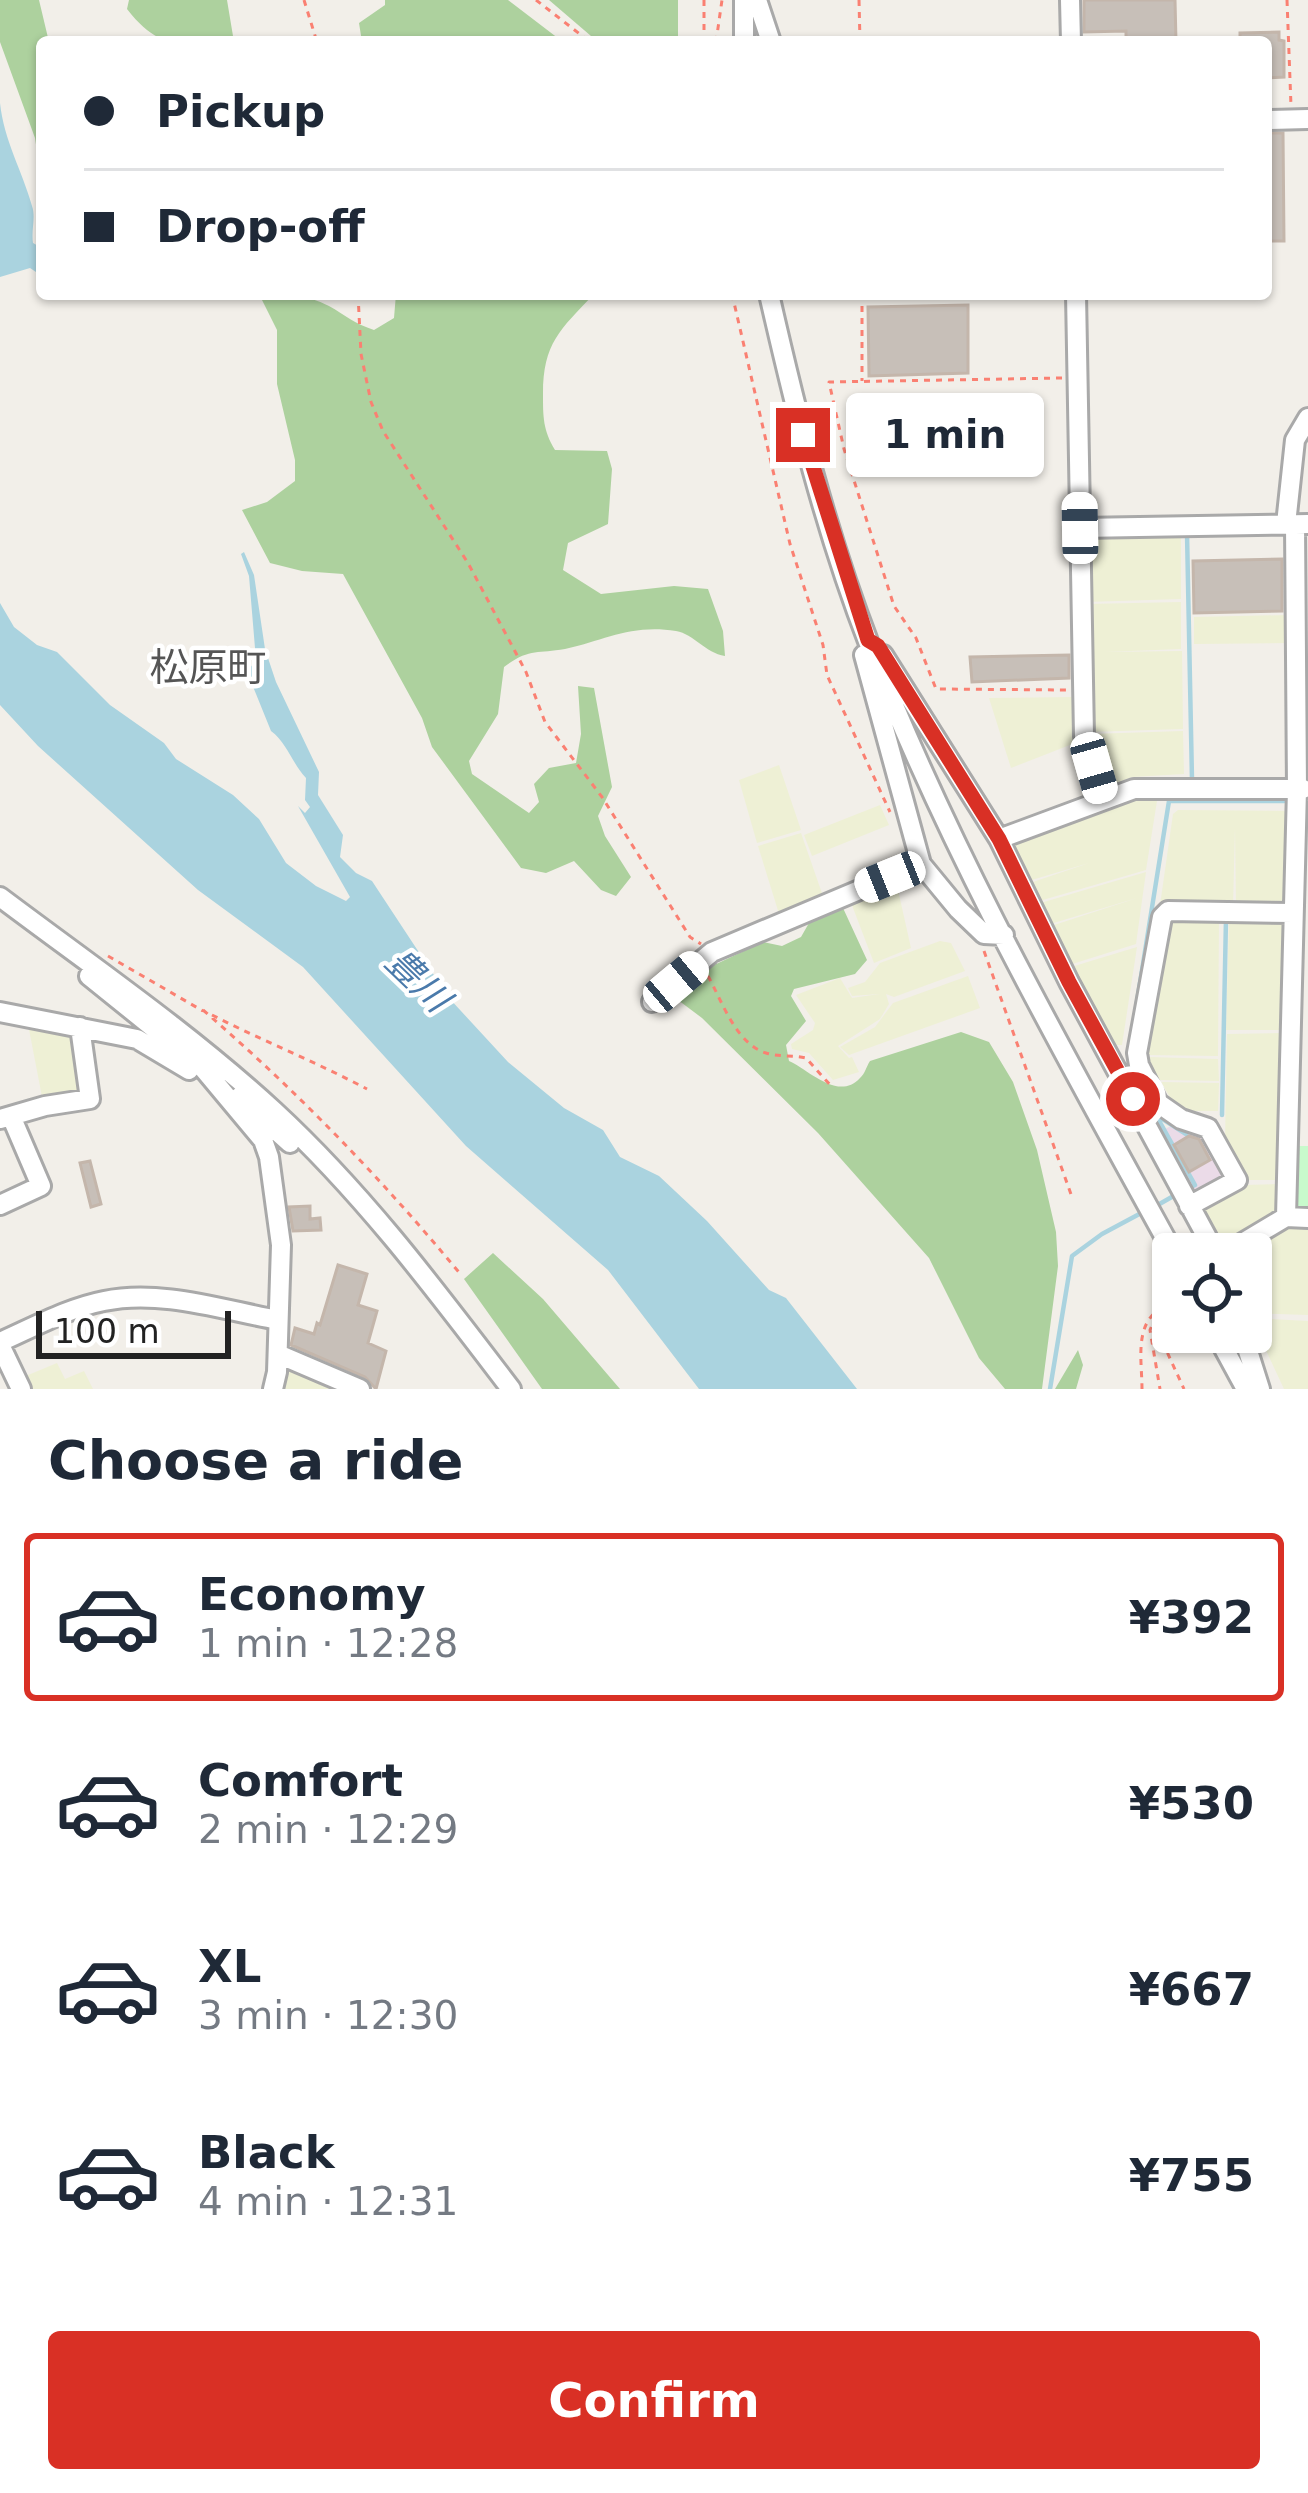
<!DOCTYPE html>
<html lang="en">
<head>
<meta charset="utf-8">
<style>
  :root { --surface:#fff; --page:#f2f2f3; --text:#1f2937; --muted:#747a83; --line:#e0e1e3; --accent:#d93025 }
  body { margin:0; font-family:"DejaVu Sans","Noto Sans JP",sans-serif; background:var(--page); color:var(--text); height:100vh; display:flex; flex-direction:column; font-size:45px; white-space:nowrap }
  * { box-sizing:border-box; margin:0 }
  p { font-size:39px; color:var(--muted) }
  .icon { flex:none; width:66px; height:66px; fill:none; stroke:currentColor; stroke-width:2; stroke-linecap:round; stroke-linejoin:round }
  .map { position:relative; height:1389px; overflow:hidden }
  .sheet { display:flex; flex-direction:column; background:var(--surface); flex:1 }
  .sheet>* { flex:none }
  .banner { position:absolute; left:36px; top:36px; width:1236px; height:264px; border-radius:12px; box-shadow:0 3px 9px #0004; display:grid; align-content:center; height:264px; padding:0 48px; background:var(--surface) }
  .controls { position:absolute; left:1152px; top:1233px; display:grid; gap:24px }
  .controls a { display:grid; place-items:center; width:120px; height:120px; border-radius:12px; background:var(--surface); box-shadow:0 3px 9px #0004; font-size:60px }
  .scale { position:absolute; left:36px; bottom:30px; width:195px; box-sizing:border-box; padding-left:12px; border:6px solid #222; border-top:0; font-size:33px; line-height:42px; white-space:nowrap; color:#222; -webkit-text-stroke:9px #fff; paint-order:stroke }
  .end { position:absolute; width:54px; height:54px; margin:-27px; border:15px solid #d93025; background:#fff; box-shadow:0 0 0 6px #fff }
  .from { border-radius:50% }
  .bubble { position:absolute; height:84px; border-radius:12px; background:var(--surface); box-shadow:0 3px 9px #0004; font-size:39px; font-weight:700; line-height:84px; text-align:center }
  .car { position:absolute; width:36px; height:72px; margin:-36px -18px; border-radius:15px; box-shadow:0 0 9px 3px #0007; background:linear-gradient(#fff 24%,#345 0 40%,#fff 0 76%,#345 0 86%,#fff 0) }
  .banner b { display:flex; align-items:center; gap:42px; height:114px; font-size:45px }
  .banner b+b { border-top:3px solid var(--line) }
  .banner i { width:30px; height:30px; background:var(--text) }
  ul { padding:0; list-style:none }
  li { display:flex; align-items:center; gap:36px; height:168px; margin:0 24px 18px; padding:0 24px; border:6px solid transparent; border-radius:12px }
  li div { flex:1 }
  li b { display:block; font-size:45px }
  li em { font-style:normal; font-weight:700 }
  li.active { border-color:var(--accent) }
  li>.icon { width:108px; height:108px; stroke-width:1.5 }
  h2 { padding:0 48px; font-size:54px; line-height:144px }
  .button { display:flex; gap:24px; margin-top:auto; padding:24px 48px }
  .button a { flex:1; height:138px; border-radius:12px; background:var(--accent); color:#fff; font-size:48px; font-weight:700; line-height:138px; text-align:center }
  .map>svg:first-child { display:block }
</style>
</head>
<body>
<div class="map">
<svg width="1308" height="1389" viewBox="0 0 1308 1389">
  <rect width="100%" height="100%" fill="#f2efe9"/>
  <!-- industrial -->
  <path fill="#ebdbe8" d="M1173,1125L1195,1126L1205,1132L1229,1178L1196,1196L1161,1131Z"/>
  <!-- farmland -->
  <path fill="#eef0d5" d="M1181,532V599L1086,602V533Z
    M1181,602V649L1105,652L1182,651L1183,729L1089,732L1086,604Z
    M1288,615L1289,643L1194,644V617Z
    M1073,697L1075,743L1011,768L989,698Z
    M1183,731L1184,774L1132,777L1104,788L1090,734Z
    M779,765L801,830L757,843L739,780Z
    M1154,797L1157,801L1146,870L1036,902L1027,884L1089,863L1025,882L1008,843L1134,798Z
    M880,805L889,825L812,856L804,835Z
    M1178,810L1292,811L1288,907H1236L1235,828L1233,907L1160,905L1173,814Z
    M801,833L824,899L780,917L758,846Z
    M1146,872L1136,944L1069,965L1048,927L1137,898L1047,925L1037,904Z
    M896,881L911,948L874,963L850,900Z
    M1171,918L1219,919L1218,1056L1147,1055L1165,921Z
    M1229,921L1288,922L1282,1030H1226Z
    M940,941L951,943L965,971L894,997L886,994L889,1004L880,1019L838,1046L849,1058L852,1057L859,1072L833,1080L809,1053L792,1049L791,1044L813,1030L815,1023L796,995L840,978L852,998L879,994L852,996L848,988L865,982L880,963Z
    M1137,947L1122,1045H1111L1071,967Z
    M968,976L980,1008L849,1055L840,1047L875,1027L893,1003Z
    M27,1019L77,1031L86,1094L43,1102Z
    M1282,1033L1278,1180H1244L1225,1141L1227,1034Z
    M1148,1057L1218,1059L1219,1081L1159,1080L1147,1064Z
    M1161,1082L1219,1083L1218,1111H1178Z
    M1280,1184L1279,1214L1220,1252L1197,1210L1244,1185Z
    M1285,1226L1308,1228V1315L1251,1313V1254H1236Z
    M1251,1318L1308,1321V1389H1284Z
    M285,1359L350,1389H279Z
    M57,1363L65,1379L84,1371L93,1389H26L21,1378Z"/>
  <!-- forest -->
  <path fill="#add19e" d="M0,0H39L49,42H42V184L35,138L0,42Z
    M129,0H227L234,42C183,42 162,54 127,9Z
    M385,0H508L563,42H362L359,23L385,5Z
    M549,0H678V42H598Z
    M259,294C284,294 306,294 329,306C345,315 355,324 374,330L394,318L396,294H594C560,330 543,343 543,394C543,417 543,430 555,450L607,451L612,469L608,524L568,543L563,570L601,594L674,586L708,589L723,631L725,656C705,653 694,634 676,631C631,624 606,640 565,649C537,654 529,648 504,667L498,714L469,761L472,774L529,813L539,802L534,784L549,768L576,763L581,734L578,686L594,688L612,787L598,816L605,836L631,877L616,896L601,890L574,861L546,873L521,868L432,747L422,718L343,574L302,571L270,563L242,510L267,502L295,481V460L277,384V330Z
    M843,908L867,960L855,974L794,989L791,996L806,1021L786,1045L789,1061C808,1069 838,1102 860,1078C865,1074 866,1067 870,1061L961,1032L989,1042L1013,1082L1037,1150L1056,1232L1058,1266L1042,1389H1005L979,1358L929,1258L818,1133L702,1018L678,1000L664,981L680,967L712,966L763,942L782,946L801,937L809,923L820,913Z
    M493,1253L543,1299L620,1389H542L464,1279Z
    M1078,1350L1083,1365L1076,1389H1055Z"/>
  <!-- park -->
  <path fill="#c8facc" d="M1291,1146H1308V1213H1289Z"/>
  <!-- water -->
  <path fill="#aad3df" d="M0,103C4,141 22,170 32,206C36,217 31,230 33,243L42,248V276L30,268L0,277Z
    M244,552L254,575L265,649L276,682L319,772L318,795L343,835L340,857L356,873L372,881L449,998L508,1062L564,1108L603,1130L620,1157L659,1176L707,1221L769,1290L786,1298L857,1389H699L608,1270L466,1146L303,967L198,890L38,746L0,705V603L14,627L37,645L57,652L110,705L164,743L176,759L233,795L259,819L286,863L316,886L346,901L350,897L298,806L305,813L310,807L305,800L306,778C292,763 287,743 271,731L239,652L257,672L249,576L241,554Z"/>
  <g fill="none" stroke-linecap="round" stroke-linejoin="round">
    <!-- stream -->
    <path stroke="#aad3df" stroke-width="4.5" d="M1138,780H1192L1187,533
      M1135,1014L1169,801H1290
      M1152,1108L1195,1185L1187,1189
      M1222,1115L1226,919
      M1161,1118L1186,1134
      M1156,1206L1177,1194
      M1050,1389L1072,1256L1102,1234L1145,1211"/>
  </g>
  <!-- building -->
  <path fill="#c7bfb8" stroke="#c4b6ab" stroke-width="3" d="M1084,0H1175L1176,42H1126V31L1084,32Z
    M1279,32V40L1284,41V77L1266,78V42H1240V33Z
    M1266,133H1283L1284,241H1266Z
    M968,305V373L869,376L868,307Z
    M1282,559V611L1194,613L1193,561Z
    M1069,655V678L972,682L970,657Z
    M1189,1136L1199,1139L1210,1160L1189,1172L1174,1145Z
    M90,1161L101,1204L91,1207L80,1163Z
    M310,1206V1219L320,1218L321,1230L293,1231L289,1207Z
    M338,1265L367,1274L358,1305L377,1311L368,1343L386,1351L376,1389L365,1377L291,1345L295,1328L314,1334L317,1323L320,1325Z"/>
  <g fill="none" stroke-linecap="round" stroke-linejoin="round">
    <!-- minor casing -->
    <g stroke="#a9a9a9" stroke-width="24">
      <path id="minor" d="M757,0L771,42
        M1070,0L1071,42
        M744,42V0
        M1266,120L1308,119
        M769,294C796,412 825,530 869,644C951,855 1065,1055 1174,1254
        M1076,294L1084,736L1103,800
        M1286,524L1295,440L1308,418
        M1080,528L1308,524
        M864,655L921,864L958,909L984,934L1004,935
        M883,655L999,839L1069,982L1216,1254
        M999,839L1134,789H1303
        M0,897C93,967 188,1032 274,1111C364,1194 437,1292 511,1389
        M89,976L202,1067L263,1140L269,1157L281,1245L277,1372L273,1389
        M652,1002L712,952L921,864
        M0,1012L137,1039L189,1070
        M239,1097L290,1143
        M0,1119L45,1106L90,1099L80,1027
        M0,1205L41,1186L11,1116
        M1189,1206L1237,1180L1208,1128L1181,1119L1158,1103L1139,1065L1137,1053L1162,917L1168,911L1293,913
        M1286,1217L1297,789L1295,524
        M1224,1254L1286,1217L1308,1218
        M1215,1332L1246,1389
        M1242,1332L1260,1389
        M0,1342C34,1327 68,1308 104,1301C160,1289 223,1310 278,1320
        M0,1345L21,1389
        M278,1354L360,1389"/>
    </g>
    <!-- path -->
    <path stroke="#fa8072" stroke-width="3" stroke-dasharray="6 6" stroke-linecap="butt" d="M304,0L317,42
      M536,0L590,42
      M859,0L860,42
      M1287,0L1291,106
      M704,42V0
      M716,42L722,0
      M358,294L361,354L371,402L383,431L468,563L526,672L545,722L602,797L690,937L701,944
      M732,294L790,544L823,645L827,675L890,812
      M862,294V381
      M1062,378L829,382L844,449L894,606L916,638L936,689L1069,690
      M984,951L1072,1197
      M108,956L203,1011
      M708,976C722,1001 736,1044 766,1053C779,1057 793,1055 806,1058L832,1087
      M203,1010C300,1094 381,1178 462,1276
      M212,1015C263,1041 316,1062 367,1089
      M1173,1302L1161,1310L1157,1330L1184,1389
      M1156,1316L1150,1330L1160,1389
      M1142,1389C1142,1361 1134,1325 1160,1309"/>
    <!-- minor -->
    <use href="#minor" stroke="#fff" stroke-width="18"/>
  </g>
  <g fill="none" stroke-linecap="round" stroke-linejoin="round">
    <!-- route -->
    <path stroke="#d93025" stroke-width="15" d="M803,435L868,640L878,646L999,839L1069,982L1133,1099"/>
  </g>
  <g text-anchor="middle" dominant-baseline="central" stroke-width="9" stroke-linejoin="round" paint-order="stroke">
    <!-- water labels -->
    <g font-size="36" font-style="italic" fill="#4a7aab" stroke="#fff">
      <text transform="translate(418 980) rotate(44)">豊川</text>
    </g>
    <!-- quarter labels -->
    <g font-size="39" fill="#555" stroke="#fff">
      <text x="208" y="667">松原町</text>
    </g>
  </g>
</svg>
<div class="controls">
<a><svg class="icon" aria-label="locate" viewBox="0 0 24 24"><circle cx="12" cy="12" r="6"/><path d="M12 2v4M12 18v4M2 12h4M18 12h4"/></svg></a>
</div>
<div class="scale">100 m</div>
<i class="end from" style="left:1133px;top:1099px"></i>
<i class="end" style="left:803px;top:435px"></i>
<div class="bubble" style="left:846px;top:393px;width:198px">1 min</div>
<i class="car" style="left:1080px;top:528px;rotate:359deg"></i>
<i class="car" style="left:1094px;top:768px;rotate:164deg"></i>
<i class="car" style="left:890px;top:877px;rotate:248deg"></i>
<i class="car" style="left:676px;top:982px;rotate:50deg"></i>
<div class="banner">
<b><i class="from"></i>Pickup</b>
<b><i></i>Drop-off</b>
</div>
</div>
<section class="sheet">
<h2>Choose a ride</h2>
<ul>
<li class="active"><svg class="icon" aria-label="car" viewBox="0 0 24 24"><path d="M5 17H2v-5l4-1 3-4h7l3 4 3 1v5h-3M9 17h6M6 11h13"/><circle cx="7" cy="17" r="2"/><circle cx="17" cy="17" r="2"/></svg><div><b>Economy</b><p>1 min · 12:28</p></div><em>¥392</em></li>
<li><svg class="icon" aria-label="car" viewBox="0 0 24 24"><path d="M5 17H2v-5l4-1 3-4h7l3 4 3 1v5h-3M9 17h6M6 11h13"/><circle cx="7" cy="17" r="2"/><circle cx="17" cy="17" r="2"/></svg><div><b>Comfort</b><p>2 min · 12:29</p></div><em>¥530</em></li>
<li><svg class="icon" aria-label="car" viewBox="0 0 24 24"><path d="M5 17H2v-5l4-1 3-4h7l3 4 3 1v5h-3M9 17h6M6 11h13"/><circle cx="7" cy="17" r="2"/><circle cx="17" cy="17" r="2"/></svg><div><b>XL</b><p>3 min · 12:30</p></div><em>¥667</em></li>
<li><svg class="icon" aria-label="car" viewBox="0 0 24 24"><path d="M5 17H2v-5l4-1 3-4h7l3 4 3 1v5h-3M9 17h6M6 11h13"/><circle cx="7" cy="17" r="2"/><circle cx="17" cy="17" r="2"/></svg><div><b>Black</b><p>4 min · 12:31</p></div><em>¥755</em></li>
</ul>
<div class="button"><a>Confirm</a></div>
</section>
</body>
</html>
